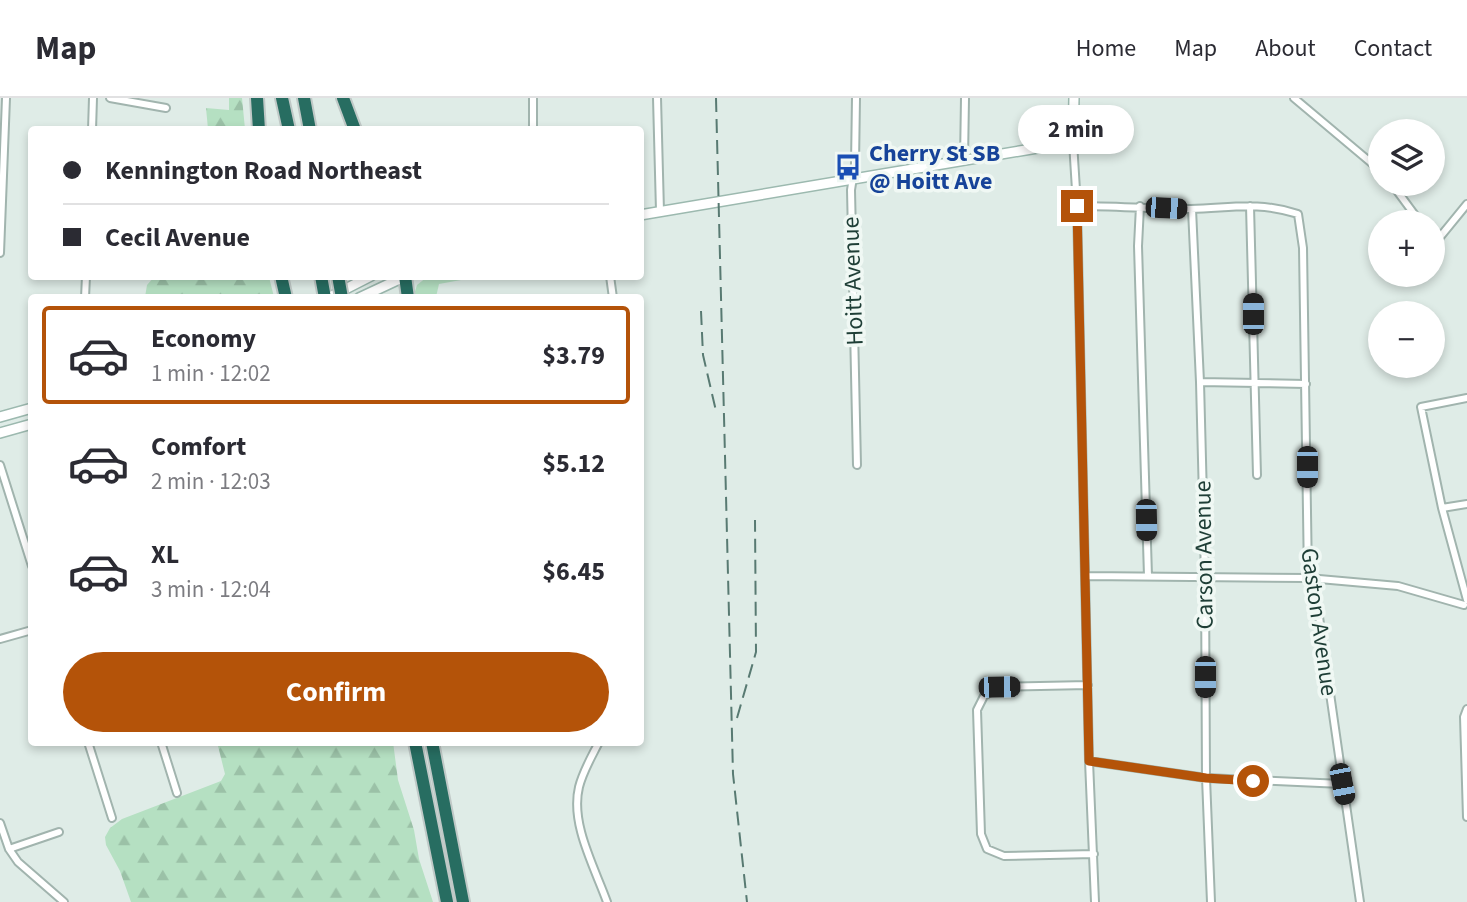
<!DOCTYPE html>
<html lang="en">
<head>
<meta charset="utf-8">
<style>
  :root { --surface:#fff; --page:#f7f7f7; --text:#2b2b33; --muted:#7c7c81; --line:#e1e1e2; --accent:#b45309 }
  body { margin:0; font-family:"Source Sans 3",sans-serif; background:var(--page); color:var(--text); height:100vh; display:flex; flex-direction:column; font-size:26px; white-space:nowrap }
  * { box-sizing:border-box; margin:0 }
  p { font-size:23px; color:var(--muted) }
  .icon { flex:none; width:38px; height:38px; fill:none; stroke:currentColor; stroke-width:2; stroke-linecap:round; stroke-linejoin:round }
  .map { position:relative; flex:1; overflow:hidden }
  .drawer { position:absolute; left:28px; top:196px; width:616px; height:452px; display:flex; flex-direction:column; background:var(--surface); border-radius:7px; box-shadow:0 4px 10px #0003 }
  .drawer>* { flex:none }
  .guide { position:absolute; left:28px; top:28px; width:616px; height:154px; border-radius:7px; box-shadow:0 4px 10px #0003; display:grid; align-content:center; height:154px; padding:0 35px; background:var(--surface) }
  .fabs { position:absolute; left:1368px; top:21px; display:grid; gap:14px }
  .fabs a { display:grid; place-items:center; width:77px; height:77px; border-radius:50%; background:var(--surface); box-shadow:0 4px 10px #0003; font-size:35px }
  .end { position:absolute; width:32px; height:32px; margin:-16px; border:9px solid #b45309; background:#fff; box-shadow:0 0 0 4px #fff }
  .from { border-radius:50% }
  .bubble { position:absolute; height:49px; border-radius:24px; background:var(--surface); box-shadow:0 4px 10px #0003; font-size:23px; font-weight:700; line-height:49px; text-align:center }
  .car { position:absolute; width:21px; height:42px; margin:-21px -10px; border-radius:9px; box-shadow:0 0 5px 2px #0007; background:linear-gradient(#222 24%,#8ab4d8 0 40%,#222 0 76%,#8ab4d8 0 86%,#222 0) }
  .guide b { display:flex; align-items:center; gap:24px; height:66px; font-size:26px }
  .guide b+b { border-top:2px solid var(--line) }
  .guide i { width:18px; height:18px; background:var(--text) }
  ul { padding:12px 0 0; list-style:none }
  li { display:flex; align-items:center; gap:21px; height:98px; margin:0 14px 10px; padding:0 21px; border:4px solid transparent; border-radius:7px }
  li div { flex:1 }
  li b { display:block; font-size:26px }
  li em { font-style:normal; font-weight:700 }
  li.on { border-color:var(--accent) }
  li>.icon { width:63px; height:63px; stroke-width:1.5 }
  .action { display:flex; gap:14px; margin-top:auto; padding:14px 35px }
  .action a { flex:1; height:80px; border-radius:42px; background:var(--accent); color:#fff; font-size:28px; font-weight:700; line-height:80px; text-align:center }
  header { display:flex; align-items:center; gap:42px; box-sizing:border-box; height:98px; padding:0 35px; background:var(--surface); border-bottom:2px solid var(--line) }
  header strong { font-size:33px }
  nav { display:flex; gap:38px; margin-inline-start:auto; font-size:24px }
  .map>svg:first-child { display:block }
</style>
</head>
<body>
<header>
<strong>Map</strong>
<nav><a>Home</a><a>Map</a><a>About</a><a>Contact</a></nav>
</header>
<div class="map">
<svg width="1467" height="804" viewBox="0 0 1467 804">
  <defs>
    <pattern id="forest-firs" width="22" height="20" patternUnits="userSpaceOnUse" patternTransform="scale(1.75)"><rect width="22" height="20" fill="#b5e0c2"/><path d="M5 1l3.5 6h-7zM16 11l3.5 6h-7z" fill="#9bc1a7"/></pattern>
  </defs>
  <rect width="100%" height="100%" fill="#dfece7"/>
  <!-- green -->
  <path fill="#b5e0c2" d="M427,179H461V182L439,186L436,199L413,200L417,187Z"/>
  <!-- forest -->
  <path fill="url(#forest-firs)" d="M229,0H242L245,31H208L206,10L229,12Z
    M154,179H269L274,199H145L147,187Z
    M217,644H393L398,682L414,732L419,761L433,804H131L120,773L106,747L105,739L110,730L122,721L221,683L225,676Z"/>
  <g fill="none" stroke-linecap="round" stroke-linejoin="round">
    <!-- street casing -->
    <g stroke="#a1b4ae" stroke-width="10">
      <path id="street" d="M110,0L166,10
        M533,0V32
        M657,0L660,113
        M856,0L855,66L851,92L857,367
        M1294,0L1381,73
        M92,32L93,0
        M1073,44L1077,108L1089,663L1095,804
        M964,62L965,0
        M1392,86L1420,124
        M1077,108C1115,108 1153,111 1191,111C1232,110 1257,103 1298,116L1303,150L1308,480L1317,505L1360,804
        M1140,108L1138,148L1148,478
        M1250,108L1257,377
        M1192,111L1200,284L1205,478L1206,680L1211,804
        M1433,145L1436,151L1440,139L1467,106
        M0,155L6,0
        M610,178L613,200
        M85,200L86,178
        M1200,284L1306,286
        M1467,300L1421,309L1442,410L1467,502
        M0,367L32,468
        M1442,410L1467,406
        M1085,478L1308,480L1398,488L1464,507
        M0,541L32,532
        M1088,587L999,589L984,598L977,612L981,736L987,751L1004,758L1094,756
        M1467,611L1464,619L1467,719
        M88,644L112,720
        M161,644L177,695
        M599,644C592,658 583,673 579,689C570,726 595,770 607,804
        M1089,663L1206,680L1342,686
        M0,725L9,751L18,764L64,804
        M9,751L59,734"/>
    </g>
    <!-- secondary casing -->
    <g stroke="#9cb9af" stroke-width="12">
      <path id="secondary" d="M640,117L1073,44L1074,0
        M328,200L371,178
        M359,200L406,178
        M0,319L32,310
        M0,335L32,326"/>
    </g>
    <!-- highway casing -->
    <g stroke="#c0c9c7" stroke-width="16">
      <path id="highway" d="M257,0L259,32
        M282,0L289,32
        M304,0L310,32
        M343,0L355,32
        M281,178L286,200
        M321,178L325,200
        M405,178L408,200
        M415,644L447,804
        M432,644L463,804"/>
    </g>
    <!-- street -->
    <use href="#street" stroke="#fff" stroke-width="6"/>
    <!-- secondary -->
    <use href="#secondary" stroke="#fff" stroke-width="9"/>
    <!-- highway -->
    <use href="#highway" stroke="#276d61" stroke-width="12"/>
    <!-- rail -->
    <path stroke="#587a72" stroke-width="2" stroke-dasharray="14 7" stroke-linecap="butt" d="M716,0L733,676L747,804
      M701,213L703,257L716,313
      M737,620L756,554L755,422"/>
    <!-- highway-bridge casing -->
    <g stroke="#c0c9c7" stroke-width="16" stroke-linecap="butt">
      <path id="highway-bridge" d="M338,178L342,200"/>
    </g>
    <!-- highway-bridge -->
    <use href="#highway-bridge" stroke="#276d61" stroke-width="12"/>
  </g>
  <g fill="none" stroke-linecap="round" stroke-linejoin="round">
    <!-- route -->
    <path stroke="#b45309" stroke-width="9" d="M1077,108L1089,663L1206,680L1253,683"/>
  </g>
  <!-- icons -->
  <defs>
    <g id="bus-bare" transform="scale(2.1)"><path d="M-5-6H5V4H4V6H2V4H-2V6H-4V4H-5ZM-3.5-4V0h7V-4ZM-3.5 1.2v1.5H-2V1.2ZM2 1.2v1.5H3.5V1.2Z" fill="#1a4fb4" stroke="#f0f8f4" stroke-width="2.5" paint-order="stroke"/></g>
  </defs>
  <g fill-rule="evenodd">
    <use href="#bus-bare" x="848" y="69"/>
  </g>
  <g text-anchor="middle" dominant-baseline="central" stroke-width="7" stroke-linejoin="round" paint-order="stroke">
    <!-- transit labels -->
    <g font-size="24" font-weight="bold" fill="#164399" stroke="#f0f8f4" text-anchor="start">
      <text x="869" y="55">Cherry St SB<tspan x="869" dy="28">@ Hoitt Ave</tspan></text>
    </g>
    <!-- street labels -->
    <g font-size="24" fill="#1e3e36" stroke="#f0f8f4">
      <text transform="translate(853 183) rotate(-92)">Hoitt Avenue</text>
      <text transform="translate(1204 457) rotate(-91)">Carson Avenue</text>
      <text transform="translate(1319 524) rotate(82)">Gaston Avenue</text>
    </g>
  </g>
</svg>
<div class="fabs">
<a><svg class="icon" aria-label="layers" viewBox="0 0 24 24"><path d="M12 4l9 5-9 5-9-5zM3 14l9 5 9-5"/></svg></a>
<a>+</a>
<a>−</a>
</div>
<i class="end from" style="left:1253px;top:683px"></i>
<i class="end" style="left:1077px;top:108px"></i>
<div class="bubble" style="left:1018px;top:7px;width:116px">2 min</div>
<i class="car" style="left:1166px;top:110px;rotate:93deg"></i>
<i class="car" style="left:1253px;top:216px;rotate:0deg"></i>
<i class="car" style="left:1307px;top:369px;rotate:180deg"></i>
<i class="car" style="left:1146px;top:422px;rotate:179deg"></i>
<i class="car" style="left:1205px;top:579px;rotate:180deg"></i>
<i class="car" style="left:999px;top:589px;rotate:89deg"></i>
<i class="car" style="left:1342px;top:686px;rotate:169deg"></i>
<div class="guide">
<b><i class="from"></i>Kennington Road Northeast</b>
<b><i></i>Cecil Avenue</b>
</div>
<section class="drawer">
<ul>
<li class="on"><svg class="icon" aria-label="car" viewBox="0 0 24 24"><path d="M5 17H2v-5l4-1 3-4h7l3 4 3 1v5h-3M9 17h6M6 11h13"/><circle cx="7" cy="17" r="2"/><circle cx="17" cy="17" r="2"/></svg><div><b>Economy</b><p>1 min · 12:02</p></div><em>$3.79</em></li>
<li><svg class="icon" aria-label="car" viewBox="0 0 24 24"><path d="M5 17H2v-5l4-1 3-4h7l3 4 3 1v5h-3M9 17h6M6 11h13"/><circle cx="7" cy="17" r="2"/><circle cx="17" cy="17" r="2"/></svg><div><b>Comfort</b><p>2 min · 12:03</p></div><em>$5.12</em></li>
<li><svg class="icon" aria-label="car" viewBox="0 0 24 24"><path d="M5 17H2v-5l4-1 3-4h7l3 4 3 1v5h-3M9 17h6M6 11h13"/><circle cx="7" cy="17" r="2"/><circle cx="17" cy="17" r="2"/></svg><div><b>XL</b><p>3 min · 12:04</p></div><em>$6.45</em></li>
</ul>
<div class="action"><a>Confirm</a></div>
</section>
</div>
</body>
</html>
